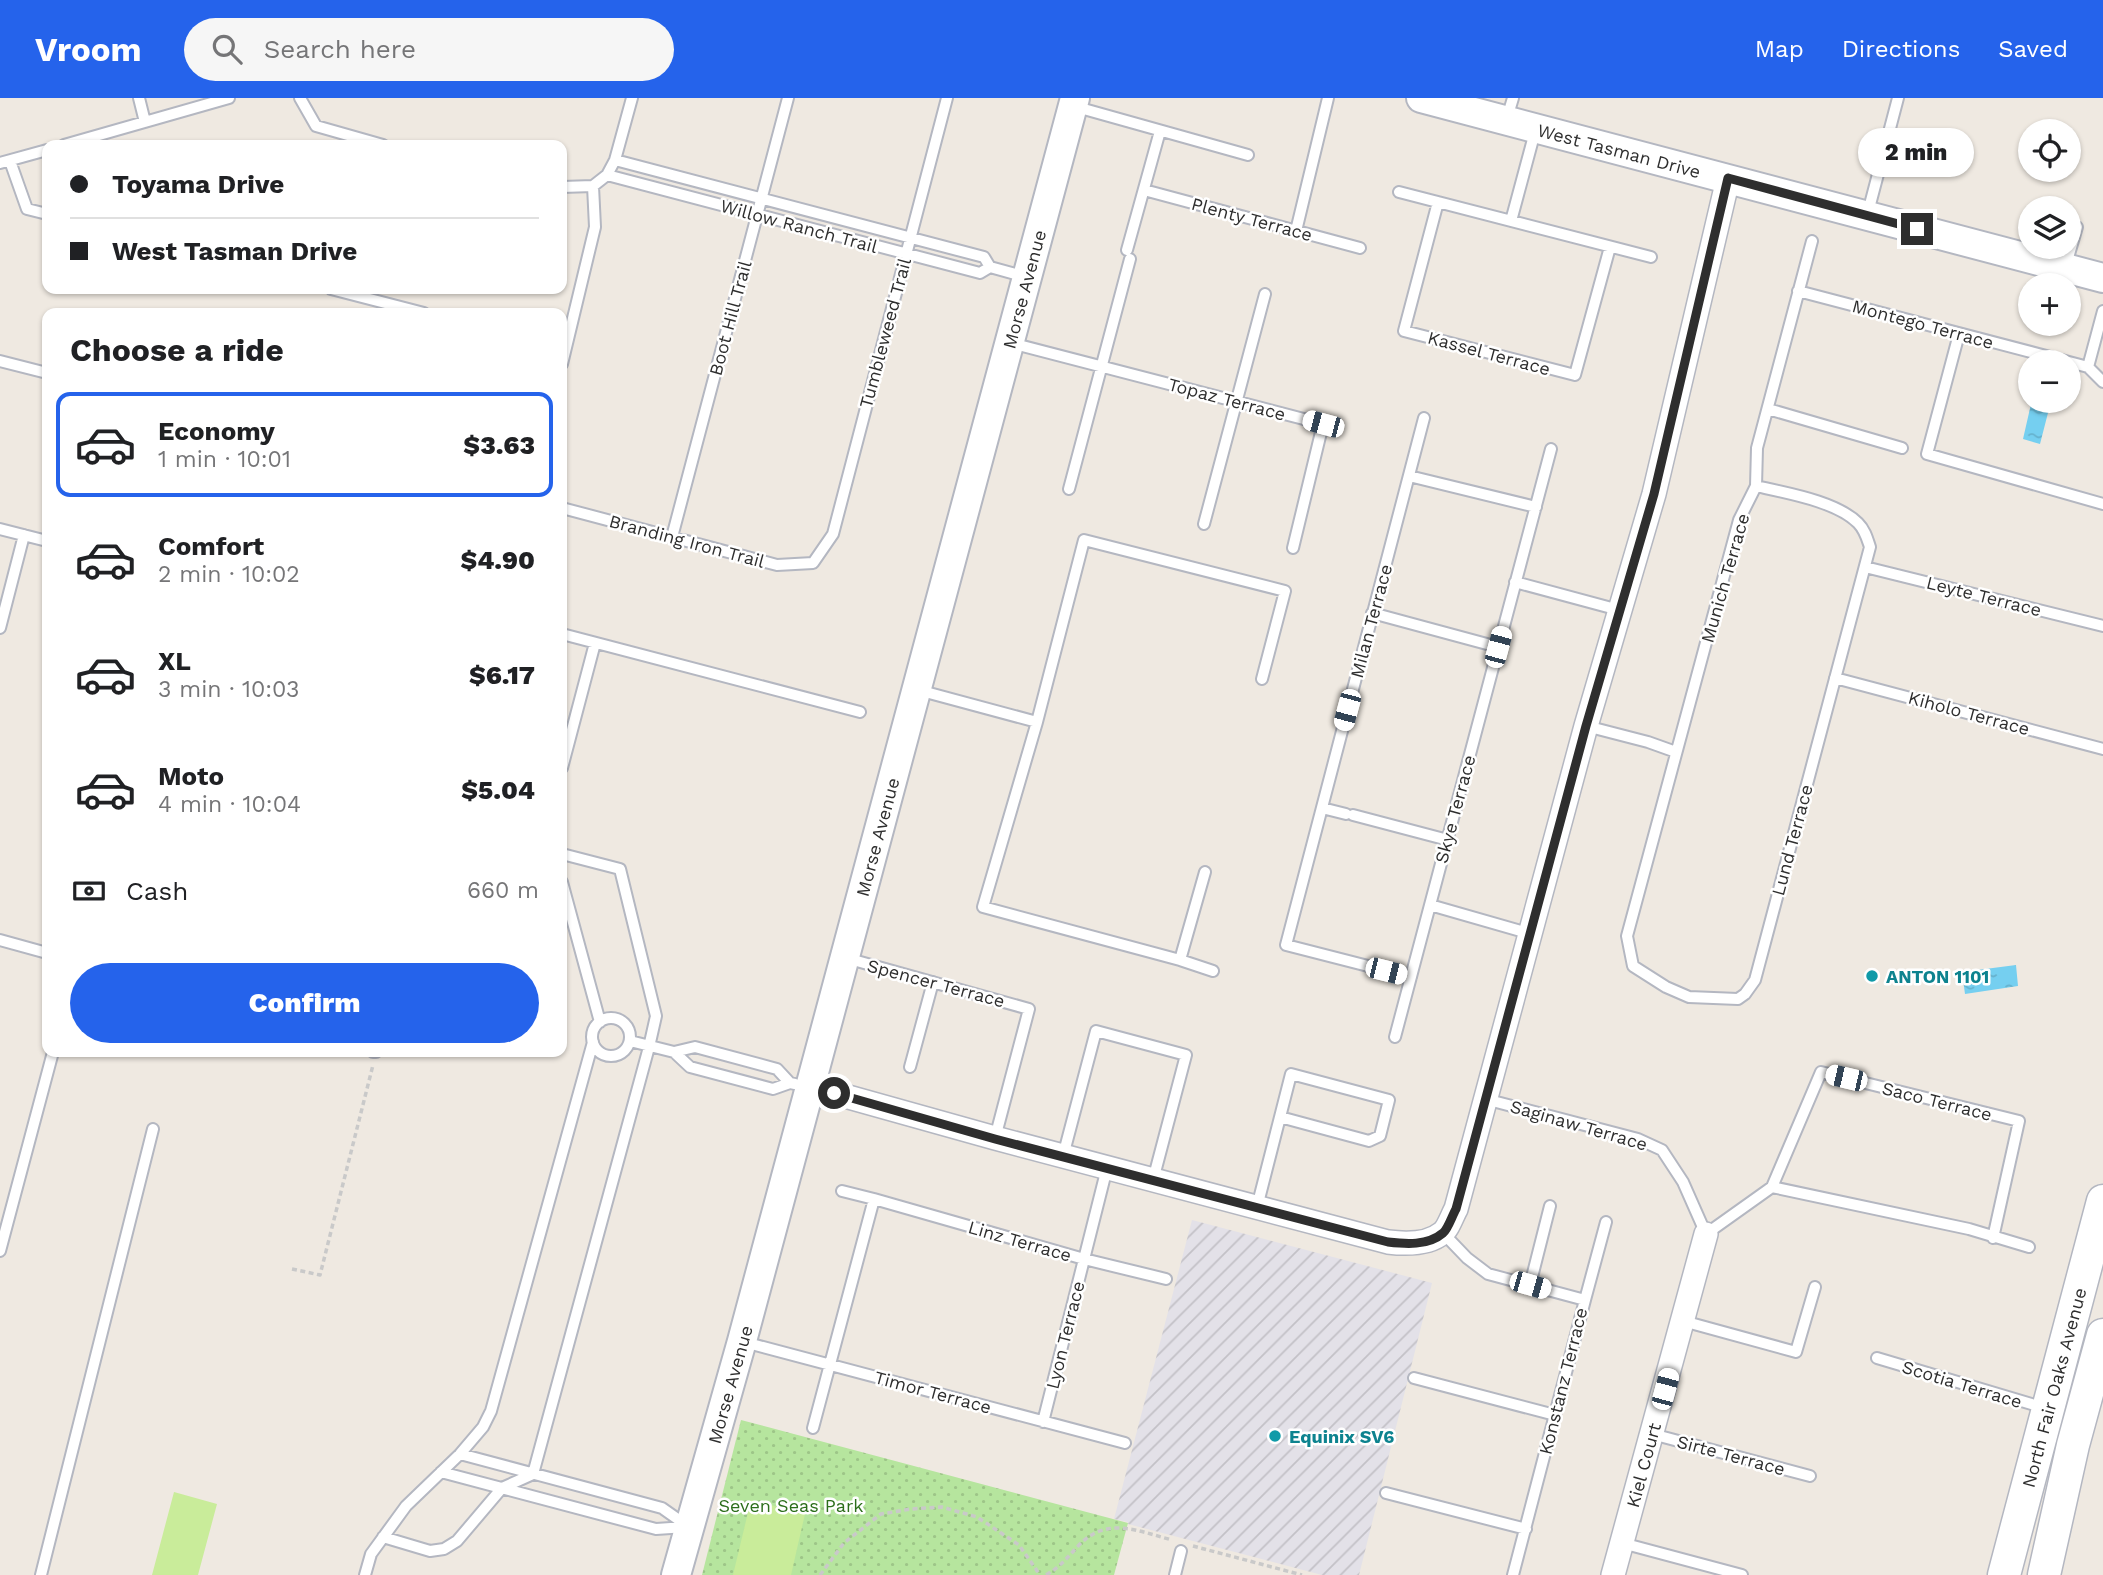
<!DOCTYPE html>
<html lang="en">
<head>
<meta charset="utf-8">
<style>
  :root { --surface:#fff; --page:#f6f6f6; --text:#202124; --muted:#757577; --line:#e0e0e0; --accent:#2563eb }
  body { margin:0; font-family:"Work Sans",sans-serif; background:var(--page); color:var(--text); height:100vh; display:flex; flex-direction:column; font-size:26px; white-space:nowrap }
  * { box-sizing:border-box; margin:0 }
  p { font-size:23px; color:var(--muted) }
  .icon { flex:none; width:38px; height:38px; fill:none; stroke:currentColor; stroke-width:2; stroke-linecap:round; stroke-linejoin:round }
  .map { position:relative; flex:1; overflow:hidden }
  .details { position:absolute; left:42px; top:210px; width:525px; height:749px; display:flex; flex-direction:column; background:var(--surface); border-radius:14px; box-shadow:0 2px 5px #0004 }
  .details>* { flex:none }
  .top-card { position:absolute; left:42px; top:42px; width:525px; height:154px; border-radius:14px; box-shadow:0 2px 5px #0004; display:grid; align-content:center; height:154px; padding:0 28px; background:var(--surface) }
  .tools { position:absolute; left:2018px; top:21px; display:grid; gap:14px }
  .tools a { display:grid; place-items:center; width:63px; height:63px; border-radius:50%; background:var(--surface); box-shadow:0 2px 5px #0004; font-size:35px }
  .end { position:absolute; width:32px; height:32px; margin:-16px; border:9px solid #2e2e2e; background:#fff; box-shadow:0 0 0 4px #fff }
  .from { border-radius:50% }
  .bubble { position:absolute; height:49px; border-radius:24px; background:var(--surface); box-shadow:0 2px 5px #0004; font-size:23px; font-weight:800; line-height:49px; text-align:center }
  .car { position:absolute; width:21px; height:42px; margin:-21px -10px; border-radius:9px; box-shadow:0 0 5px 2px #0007; background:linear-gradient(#fff 24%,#345 0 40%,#fff 0 76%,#345 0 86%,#fff 0) }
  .top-card b { display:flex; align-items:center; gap:24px; height:66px; font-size:26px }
  .top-card b+b { border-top:2px solid var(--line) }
  .top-card i { width:18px; height:18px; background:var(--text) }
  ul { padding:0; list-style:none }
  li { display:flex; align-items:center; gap:21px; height:105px; margin:0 14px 10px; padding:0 14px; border:4px solid transparent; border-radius:14px }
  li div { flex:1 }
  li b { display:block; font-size:26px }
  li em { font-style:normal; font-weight:800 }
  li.on { border-color:var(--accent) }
  li>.icon { width:63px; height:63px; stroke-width:1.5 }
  h2 { padding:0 28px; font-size:32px; line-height:84px }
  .pay { display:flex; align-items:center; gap:18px; height:77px; padding:0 28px; font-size:26px }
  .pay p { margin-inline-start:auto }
  .primary-button { display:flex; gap:14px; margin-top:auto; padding:14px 28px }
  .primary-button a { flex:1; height:80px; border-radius:42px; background:var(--accent); color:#fff; font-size:28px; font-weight:800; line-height:80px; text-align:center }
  header { display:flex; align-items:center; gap:42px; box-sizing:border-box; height:98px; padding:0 35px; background:var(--accent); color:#fff }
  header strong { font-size:33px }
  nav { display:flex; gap:38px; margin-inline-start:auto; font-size:24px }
  .search { width:490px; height:63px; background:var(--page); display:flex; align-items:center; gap:18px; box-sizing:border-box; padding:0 24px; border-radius:38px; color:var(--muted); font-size:26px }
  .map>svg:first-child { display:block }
</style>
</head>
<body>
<header>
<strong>Vroom</strong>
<div class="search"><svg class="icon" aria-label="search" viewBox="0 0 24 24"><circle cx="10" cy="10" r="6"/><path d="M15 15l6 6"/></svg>Search here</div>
<nav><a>Map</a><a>Directions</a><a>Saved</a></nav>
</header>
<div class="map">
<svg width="2103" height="1477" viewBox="0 0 2103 1477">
  <defs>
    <pattern id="industrial-furrows" width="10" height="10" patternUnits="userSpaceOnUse" patternTransform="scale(1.75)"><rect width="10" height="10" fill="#e3e1e8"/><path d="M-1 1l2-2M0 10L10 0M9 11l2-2" fill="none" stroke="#c3c1c7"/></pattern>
    <pattern id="park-dots" width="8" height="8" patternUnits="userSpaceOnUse" patternTransform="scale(1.75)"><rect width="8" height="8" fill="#b6e59e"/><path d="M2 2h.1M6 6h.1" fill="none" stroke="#9dc588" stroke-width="1.8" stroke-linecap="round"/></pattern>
    <pattern id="water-ripples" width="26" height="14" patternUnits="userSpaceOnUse" patternTransform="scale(1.75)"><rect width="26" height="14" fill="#75cff0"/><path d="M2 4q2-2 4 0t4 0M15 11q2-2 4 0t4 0" fill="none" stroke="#66b2ce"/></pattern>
  </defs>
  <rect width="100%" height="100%" fill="#efe9e1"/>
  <!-- industrial -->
  <path fill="url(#industrial-furrows)" d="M1192,1122L1432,1185L1359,1477H1322L1128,1426V1424L1114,1421Z"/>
  <!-- park -->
  <path fill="url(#park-dots)" d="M741,1322L1128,1425L1114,1477H702Z"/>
  <!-- pitch -->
  <path fill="#c9ec9a" d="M174,1394L217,1406L198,1477H152Z
    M751,1402L805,1416L791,1477H733Z"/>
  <!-- water -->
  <path fill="url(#water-ripples)" d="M2031,306L2049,311L2040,346L2023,341Z
    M2016,867L2018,888L1965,896L1962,874Z"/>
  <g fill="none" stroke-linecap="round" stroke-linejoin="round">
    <!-- service casing -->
    <g stroke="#b4b7c1" stroke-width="14">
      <path id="service" d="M139,0L145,24
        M300,0L316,28L383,47
        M1073,8L1248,57
        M1507,20L1513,0
        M64,47L229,0
        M615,62L984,159L990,169L1026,179
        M10,63L27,111L47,116
        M0,65L47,52
        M607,77L980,175L990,169
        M562,89L593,88
        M1144,92L1360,150
        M1399,94L1651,159
        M1438,104L1404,233L1575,277L1610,149
        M1867,118L1898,0
        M1511,123L1536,30
        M1296,133L1328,0
        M1127,152L1160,33
        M2065,170L2077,129
        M331,191L424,215
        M1798,193L2088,269L2103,284
        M1959,236L1927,356L2103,406
        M1011,245L1323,326L1293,450
        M0,263L47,275
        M562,266L595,129L593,88L607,77L615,62L632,0
        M2088,269L2103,213
        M1768,311L1902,350
        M1409,378L1536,409
        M1756,388C1786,395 1836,403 1858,425C1865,432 1867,440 1870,449L1755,882L1745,896L1738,901L1689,899L1666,889L1633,868L1627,838L1739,422L1756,388L1757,350L1812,143
        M1069,391L1130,161
        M562,410L777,467L813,465L833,436L947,0
        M1204,426L1265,196
        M0,431L47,443
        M672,439L788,0
        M1865,469L2103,528
        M1515,484L1619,512
        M1372,515L1498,549
        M0,530L24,437
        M562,536L860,614
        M1835,580L2103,651
        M918,592L1037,624
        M1586,628L1648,644L1676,654
        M562,670L595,545
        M1322,710L1346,716
        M1353,717L1448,742
        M562,784L600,924
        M1430,807L1531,836
        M0,842L47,855
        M846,860L1029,911L995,1040
        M1180,862L1205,774
        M1213,873L1180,862L983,809L1037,624L1084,442L1285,493L1262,581
        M1411,879L1286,847L1424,320
        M592 939a19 19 0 1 1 38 0a19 19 0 1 1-38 0Z
        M1395,939L1551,351
        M630,943L674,954L695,949L777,971L790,985
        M373,954H376
        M674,954L690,969L773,991L790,985L795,986
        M910,969L933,884
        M1485,1001L1638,1041L1662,1052L1683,1084L1706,1136L1772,1089L1821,974L2019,1023L1993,1140
        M1063,1058L1096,933L1186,957L1153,1082
        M1772,1089L1969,1131L2029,1149
        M874,1101L1084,1161L1166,1181
        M1257,1109L1291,976L1389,1002L1380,1038L1369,1043L1280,1019
        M1443,1135L1467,1160L1488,1176L1585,1202L1513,1477
        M0,1153L53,954
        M1530,1187L1550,1108
        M1585,1202L1606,1124
        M1683,1223L1796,1254L1815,1189
        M744,1244L1125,1345
        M1877,1260L2045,1310
        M1414,1280L1555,1317
        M1043,1324L1107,1070
        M813,1330L874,1101L842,1093
        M1652,1336L1810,1378
        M460,1356L662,1410L689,1429
        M441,1374L656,1431L686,1429
        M1386,1395L1526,1431
        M383,1439L430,1453L444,1451L457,1443L502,1390L533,1376L649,949L656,918L620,771L562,756
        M1622,1445L1742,1477
        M41,1477L153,1031
        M365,1477L371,1456L406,1408L460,1356L483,1329L491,1313L593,944
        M1175,1477L1181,1453"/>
    </g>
    <!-- minor casing -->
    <g stroke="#b4b7c1" stroke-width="26">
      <g id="minor">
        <path d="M809,988L995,1040L1388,1144C1405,1146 1428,1147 1442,1135C1448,1131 1452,1118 1456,1111L1586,628L1654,396L1728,81"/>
        <path id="s1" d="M1613,1477L1706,1136"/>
      </g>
    </g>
    <!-- tertiary casing -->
    <g stroke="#b4b7c1" stroke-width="32">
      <g id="tertiary">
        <path id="s2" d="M1421,0L2103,180"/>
        <path id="s3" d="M676,1477L742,1243L1075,0"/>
      </g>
    </g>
    <!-- secondary casing -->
    <g stroke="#b4b7c1" stroke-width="35">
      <g id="secondary">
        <path id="s4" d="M2004,1477L2103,1103"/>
        <path d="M2044,1477L2073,1347L2103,1237"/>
      </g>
    </g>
    <!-- path -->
    <path stroke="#c9c9c9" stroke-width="3.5" stroke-dasharray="5 3.5" stroke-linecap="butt" d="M292,1171L320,1177L373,967
      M1193,1448L1302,1477
      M820,1477L844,1445L881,1416L911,1411L942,1409L977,1419L1019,1447L1040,1477
      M1046,1477C1060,1469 1068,1459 1079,1447C1107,1418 1138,1433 1172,1442"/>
    <!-- service -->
    <use href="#service" stroke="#fff" stroke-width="10"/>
    <!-- minor -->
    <use href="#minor" stroke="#fff" stroke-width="23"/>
    <!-- tertiary -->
    <use href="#tertiary" stroke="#fff" stroke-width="28"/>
    <!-- secondary -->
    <use href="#secondary" stroke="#fff" stroke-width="32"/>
  </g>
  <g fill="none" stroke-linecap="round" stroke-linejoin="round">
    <!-- route -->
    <path stroke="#2e2e2e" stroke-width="9" d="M834,995L995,1041L1388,1144C1405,1146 1428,1148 1443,1135C1448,1131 1452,1118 1456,1111L1586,628L1654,396L1728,80L1917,131"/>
  </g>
  <!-- markers -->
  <g fill="#0f9aa8" stroke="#fff" stroke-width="2.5">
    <circle cx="1872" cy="878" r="7"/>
    <circle cx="1275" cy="1338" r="7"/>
  </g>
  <g text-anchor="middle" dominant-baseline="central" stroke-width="5" stroke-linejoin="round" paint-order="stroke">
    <!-- street labels -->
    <g font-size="18" fill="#2e2e2e" stroke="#fff">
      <text stroke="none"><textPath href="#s2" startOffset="205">West Tasman Drive</textPath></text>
      <text transform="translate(1252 121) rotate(15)">Plenty Terrace</text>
      <text transform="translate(799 128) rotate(15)">Willow Ranch Trail</text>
      <text stroke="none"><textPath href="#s3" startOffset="1332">Morse Avenue</textPath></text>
      <text transform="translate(730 220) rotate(-75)">Boot Hill Trail</text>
      <text transform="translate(1923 226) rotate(15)">Montego Terrace</text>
      <text transform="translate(885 235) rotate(-75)">Tumbleweed Trail</text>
      <text transform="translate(1489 255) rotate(15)">Kassel Terrace</text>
      <text transform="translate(1227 301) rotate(15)">Topaz Terrace</text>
      <text transform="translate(687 443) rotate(15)">Branding Iron Trail</text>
      <text transform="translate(1725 480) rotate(-74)">Munich Terrace</text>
      <text transform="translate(1984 498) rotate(14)">Leyte Terrace</text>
      <text transform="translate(1371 523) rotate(-75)">Milan Terrace</text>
      <text transform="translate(1969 615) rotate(15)">Kiholo Terrace</text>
      <text transform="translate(1455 711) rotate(-75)">Skye Terrace</text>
      <text stroke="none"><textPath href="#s3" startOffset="765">Morse Avenue</textPath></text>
      <text transform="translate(1792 742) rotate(-75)">Lund Terrace</text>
      <text transform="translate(936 885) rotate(15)">Spencer Terrace</text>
      <text transform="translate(1937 1003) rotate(14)">Saco Terrace</text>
      <text transform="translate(1579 1027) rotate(16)">Saginaw Terrace</text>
      <text transform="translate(1020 1143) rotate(16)">Linz Terrace</text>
      <text transform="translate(1065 1237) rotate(-76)">Lyon Terrace</text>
      <text transform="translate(1563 1283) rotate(-76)">Konstanz Terrace</text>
      <text stroke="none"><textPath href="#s3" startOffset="198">Morse Avenue</textPath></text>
      <text transform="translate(1962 1286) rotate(17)">Scotia Terrace</text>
      <text stroke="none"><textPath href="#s4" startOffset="194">North Fair Oaks Avenue</textPath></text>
      <text transform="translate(933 1294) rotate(15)">Timor Terrace</text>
      <text transform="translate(1731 1357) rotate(15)">Sirte Terrace</text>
      <text stroke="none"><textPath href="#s1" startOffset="114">Kiel Court</textPath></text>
    </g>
    <!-- culture labels -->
    <g font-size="18" font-weight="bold" fill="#0d838f" stroke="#fff" text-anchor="start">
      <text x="1886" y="878">ANTON 1101</text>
      <text x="1289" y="1338">Equinix SV6</text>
    </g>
    <!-- park labels -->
    <g font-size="18" fill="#2c6e1b" stroke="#fff">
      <text x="791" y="1407">Seven Seas Park</text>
    </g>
  </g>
</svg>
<div class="tools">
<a><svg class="icon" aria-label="locate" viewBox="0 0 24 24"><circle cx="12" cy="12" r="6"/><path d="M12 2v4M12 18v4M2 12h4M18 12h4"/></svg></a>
<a><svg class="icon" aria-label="layers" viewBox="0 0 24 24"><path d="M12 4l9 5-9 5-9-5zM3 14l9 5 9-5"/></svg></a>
<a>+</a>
<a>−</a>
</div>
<i class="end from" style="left:834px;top:995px"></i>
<i class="end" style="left:1917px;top:131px"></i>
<div class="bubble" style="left:1858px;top:30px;width:116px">2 min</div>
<i class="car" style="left:1323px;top:326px;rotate:285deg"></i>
<i class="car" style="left:1498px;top:549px;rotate:15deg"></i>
<i class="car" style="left:1347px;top:612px;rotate:195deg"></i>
<i class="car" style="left:1386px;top:873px;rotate:104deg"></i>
<i class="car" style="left:1846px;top:980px;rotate:283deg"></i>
<i class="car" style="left:1530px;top:1187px;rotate:106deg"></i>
<i class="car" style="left:1665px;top:1291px;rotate:15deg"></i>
<div class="top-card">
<b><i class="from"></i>Toyama Drive</b>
<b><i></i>West Tasman Drive</b>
</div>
<section class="details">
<h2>Choose a ride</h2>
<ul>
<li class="on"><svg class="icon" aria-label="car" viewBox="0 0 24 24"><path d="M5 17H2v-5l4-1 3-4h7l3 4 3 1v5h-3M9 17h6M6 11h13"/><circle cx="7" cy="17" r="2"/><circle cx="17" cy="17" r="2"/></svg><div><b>Economy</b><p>1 min · 10:01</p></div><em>$3.63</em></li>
<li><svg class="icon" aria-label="car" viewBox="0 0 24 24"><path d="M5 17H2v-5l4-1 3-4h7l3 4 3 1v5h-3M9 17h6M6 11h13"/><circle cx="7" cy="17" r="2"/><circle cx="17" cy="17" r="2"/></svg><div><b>Comfort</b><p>2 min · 10:02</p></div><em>$4.90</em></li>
<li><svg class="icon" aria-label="car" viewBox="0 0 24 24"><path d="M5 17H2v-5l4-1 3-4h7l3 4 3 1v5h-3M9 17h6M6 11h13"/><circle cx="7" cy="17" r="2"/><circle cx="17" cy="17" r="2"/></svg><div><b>XL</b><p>3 min · 10:03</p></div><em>$6.17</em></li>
<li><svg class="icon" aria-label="car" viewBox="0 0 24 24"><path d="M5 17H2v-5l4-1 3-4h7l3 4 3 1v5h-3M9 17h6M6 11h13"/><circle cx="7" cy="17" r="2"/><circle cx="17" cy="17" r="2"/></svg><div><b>Moto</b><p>4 min · 10:04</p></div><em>$5.04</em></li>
</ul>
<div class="pay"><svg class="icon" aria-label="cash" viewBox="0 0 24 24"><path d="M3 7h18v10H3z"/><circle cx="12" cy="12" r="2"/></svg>Cash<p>660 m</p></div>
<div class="primary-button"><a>Confirm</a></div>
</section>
</div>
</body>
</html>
